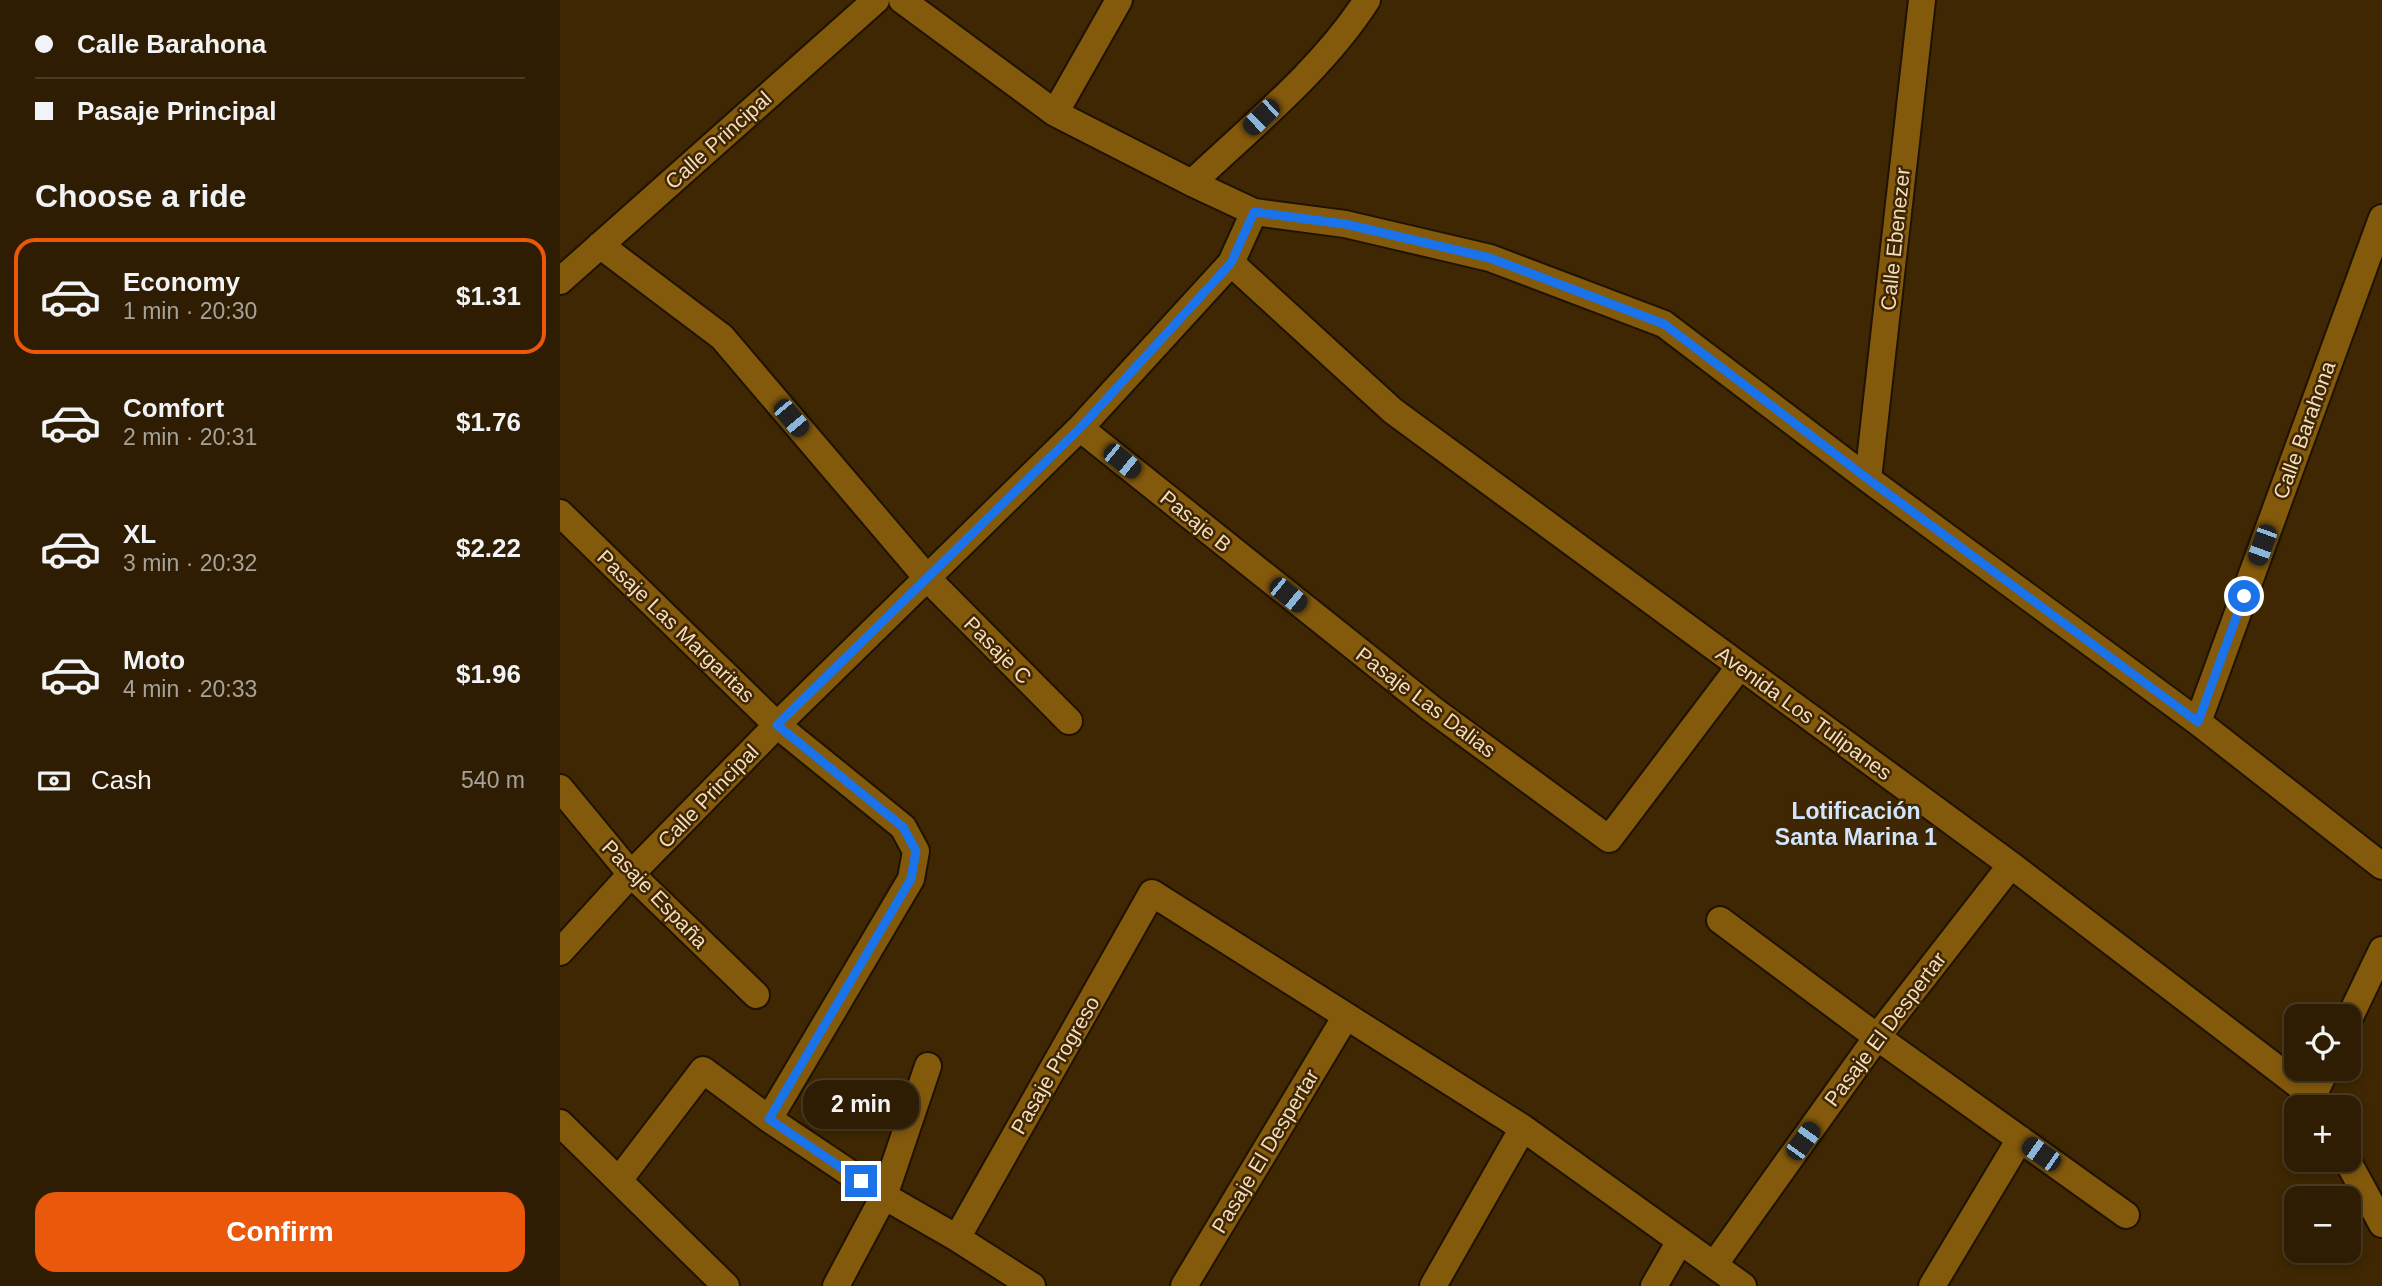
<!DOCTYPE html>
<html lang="en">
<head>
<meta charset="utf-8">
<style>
  :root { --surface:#2e1d02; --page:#36260c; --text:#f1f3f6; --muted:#a7a299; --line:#493b24; --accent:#ea580c }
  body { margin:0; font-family:Helvetica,sans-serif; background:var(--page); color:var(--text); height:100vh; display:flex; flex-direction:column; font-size:26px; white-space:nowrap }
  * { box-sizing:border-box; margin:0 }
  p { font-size:23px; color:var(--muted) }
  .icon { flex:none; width:38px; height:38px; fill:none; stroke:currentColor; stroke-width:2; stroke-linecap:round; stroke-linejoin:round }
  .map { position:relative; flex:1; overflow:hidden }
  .side { display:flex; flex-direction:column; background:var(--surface); width:560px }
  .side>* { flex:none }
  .hud { display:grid; align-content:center; height:154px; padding:0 35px; background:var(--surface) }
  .buttons { position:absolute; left:1724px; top:1004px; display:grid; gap:14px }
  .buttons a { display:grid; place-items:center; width:77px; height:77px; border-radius:14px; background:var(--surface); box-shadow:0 4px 10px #0003,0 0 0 2px var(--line); font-size:35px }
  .end { position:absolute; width:32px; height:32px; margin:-16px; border:9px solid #1a73e8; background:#fff; box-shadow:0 0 0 4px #fff }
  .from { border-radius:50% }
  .bubble { position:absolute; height:49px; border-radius:21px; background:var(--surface); box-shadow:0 4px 10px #0003,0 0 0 2px var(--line); font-size:23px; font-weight:600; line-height:49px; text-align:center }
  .car { position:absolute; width:21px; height:42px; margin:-21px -10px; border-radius:9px; box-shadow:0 0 5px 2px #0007; background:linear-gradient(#222 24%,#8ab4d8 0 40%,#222 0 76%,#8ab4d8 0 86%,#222 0) }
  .hud b { display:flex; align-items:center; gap:24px; height:66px; font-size:26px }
  .hud b+b { border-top:2px solid var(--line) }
  .hud i { width:18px; height:18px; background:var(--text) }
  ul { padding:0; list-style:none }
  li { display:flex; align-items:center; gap:21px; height:116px; margin:0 14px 10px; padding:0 21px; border:4px solid transparent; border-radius:21px }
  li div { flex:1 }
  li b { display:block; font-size:26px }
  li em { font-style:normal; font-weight:600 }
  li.on { border-color:var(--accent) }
  li>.icon { width:63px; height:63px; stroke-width:1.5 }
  h2 { padding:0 35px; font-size:32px; line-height:84px }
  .pay { display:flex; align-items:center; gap:18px; height:77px; padding:0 35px; font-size:26px }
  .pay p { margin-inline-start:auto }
  .cta { display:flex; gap:14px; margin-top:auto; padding:14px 35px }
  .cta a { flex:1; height:80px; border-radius:21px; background:var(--accent); color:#fff; font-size:28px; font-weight:600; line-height:80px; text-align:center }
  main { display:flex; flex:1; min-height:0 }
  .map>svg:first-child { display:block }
</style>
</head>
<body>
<main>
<section class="side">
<div class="hud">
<b><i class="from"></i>Calle Barahona</b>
<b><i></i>Pasaje Principal</b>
</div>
<h2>Choose a ride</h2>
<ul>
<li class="on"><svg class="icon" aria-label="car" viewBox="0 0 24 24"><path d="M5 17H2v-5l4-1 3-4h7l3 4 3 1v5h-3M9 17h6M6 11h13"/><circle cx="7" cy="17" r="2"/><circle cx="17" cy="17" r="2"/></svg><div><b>Economy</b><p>1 min · 20:30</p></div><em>$1.31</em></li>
<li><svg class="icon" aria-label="car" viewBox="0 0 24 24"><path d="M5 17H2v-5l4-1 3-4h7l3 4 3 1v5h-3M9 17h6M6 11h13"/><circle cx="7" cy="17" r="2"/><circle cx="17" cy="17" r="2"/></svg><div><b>Comfort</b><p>2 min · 20:31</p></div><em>$1.76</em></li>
<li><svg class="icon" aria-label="car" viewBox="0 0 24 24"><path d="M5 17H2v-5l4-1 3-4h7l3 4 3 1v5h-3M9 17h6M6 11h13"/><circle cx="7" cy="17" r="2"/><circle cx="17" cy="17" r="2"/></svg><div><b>XL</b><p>3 min · 20:32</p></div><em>$2.22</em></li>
<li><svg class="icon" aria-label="car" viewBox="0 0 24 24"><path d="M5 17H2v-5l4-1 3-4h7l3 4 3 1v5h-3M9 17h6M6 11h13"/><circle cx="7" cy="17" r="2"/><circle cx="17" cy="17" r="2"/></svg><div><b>Moto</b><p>4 min · 20:33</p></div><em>$1.96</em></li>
</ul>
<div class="pay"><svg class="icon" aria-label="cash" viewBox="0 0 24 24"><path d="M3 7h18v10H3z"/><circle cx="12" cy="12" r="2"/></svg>Cash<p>540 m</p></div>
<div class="cta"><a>Confirm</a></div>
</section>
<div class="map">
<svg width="1822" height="1286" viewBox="0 0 1822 1286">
  <rect width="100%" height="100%" fill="#3e2702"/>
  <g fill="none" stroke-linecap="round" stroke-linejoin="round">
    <!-- street casing -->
    <g stroke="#1f1200" stroke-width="30">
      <path id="street" d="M342,0L495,113L632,183L694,212L785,224L930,258L1104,324L1308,479L1638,722L1822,866
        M495,113L559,0
        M632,183C691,127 763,69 807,0
        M40,245L162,337L368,579L509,721
        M671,263L833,411L1451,865L1753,1096L1759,1108
        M0,281L316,0
        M520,428L872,709L1049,839L1180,666
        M1308,479L1362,0
        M0,513L217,725L343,827L356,851L351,879L209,1119
        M1638,722L1822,218
        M0,788L71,874L196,995
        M1160,920L1317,1037L1566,1215
        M0,952L71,874L217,725L520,428L671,263L694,212
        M1788,1021L1822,950
        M1753,1096L1766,1069
        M0,1123L166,1286
        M1787,1160L1822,1224
        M59,1180L143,1070L209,1119L324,1196L397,1238L472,1286
        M397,1238L592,893L963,1128L1183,1286
        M1154,1265L1317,1037L1451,865
        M276,1286L324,1196L368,1066
        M624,1286L786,1016
        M873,1286L963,1128
        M1094,1286L1120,1241
        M1372,1286L1460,1139"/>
    </g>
    <!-- street -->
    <use href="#street" stroke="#83590c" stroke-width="26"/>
  </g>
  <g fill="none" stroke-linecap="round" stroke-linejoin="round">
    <!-- route -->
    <path stroke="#1a73e8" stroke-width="9" d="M301,1181L209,1119L351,879L356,851L343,827L217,725L520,428L671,263L694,212L785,224L930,258L1104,324L1308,479L1638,722L1684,596"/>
  </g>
  <g text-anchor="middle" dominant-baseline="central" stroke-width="5" stroke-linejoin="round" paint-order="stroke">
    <!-- street labels -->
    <g font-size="21" fill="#f4dcbc" stroke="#3e2702">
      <text transform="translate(158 140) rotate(-42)">Calle Principal</text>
      <text transform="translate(1335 239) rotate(-84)">Calle Ebenezer</text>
      <text transform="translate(1744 430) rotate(-70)">Calle Barahona</text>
      <text transform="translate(636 521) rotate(39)">Pasaje B</text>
      <text transform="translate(116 626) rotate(44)">Pasaje Las Margaritas</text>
      <text transform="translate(438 650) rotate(45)">Pasaje C</text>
      <text transform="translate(866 702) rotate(37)">Pasaje Las Dalias</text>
      <text transform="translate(1244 713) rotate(36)">Avenida Los Tulipanes</text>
      <text transform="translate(148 796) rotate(-46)">Calle Principal</text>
      <text transform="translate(95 894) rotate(46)">Pasaje España</text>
      <text transform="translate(1325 1029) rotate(-53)">Pasaje El Despertar</text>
      <text transform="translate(495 1065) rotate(-60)">Pasaje Progreso</text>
      <text transform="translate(705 1151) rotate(-59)">Pasaje El Despertar</text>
    </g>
    <!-- neighbourhood labels -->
    <g font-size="23" font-weight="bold" fill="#d2e5fe" stroke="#3e2702">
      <text x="1296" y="811">Lotificación<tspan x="1296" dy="26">Santa Marina 1</tspan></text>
    </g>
  </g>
</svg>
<div class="buttons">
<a><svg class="icon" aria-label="locate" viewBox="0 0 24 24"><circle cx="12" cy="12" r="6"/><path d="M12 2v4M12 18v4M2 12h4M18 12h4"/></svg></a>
<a>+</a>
<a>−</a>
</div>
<i class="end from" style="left:1684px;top:596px"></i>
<i class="end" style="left:301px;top:1181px"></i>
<div class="bubble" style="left:243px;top:1080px;width:116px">2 min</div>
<i class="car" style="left:701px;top:117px;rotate:226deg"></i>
<i class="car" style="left:231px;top:418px;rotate:140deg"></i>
<i class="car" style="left:562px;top:461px;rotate:129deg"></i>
<i class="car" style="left:1702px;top:545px;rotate:200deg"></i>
<i class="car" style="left:728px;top:595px;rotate:129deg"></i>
<i class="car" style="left:1243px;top:1141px;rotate:36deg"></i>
<i class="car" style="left:1481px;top:1154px;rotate:305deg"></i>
</div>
</main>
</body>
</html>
